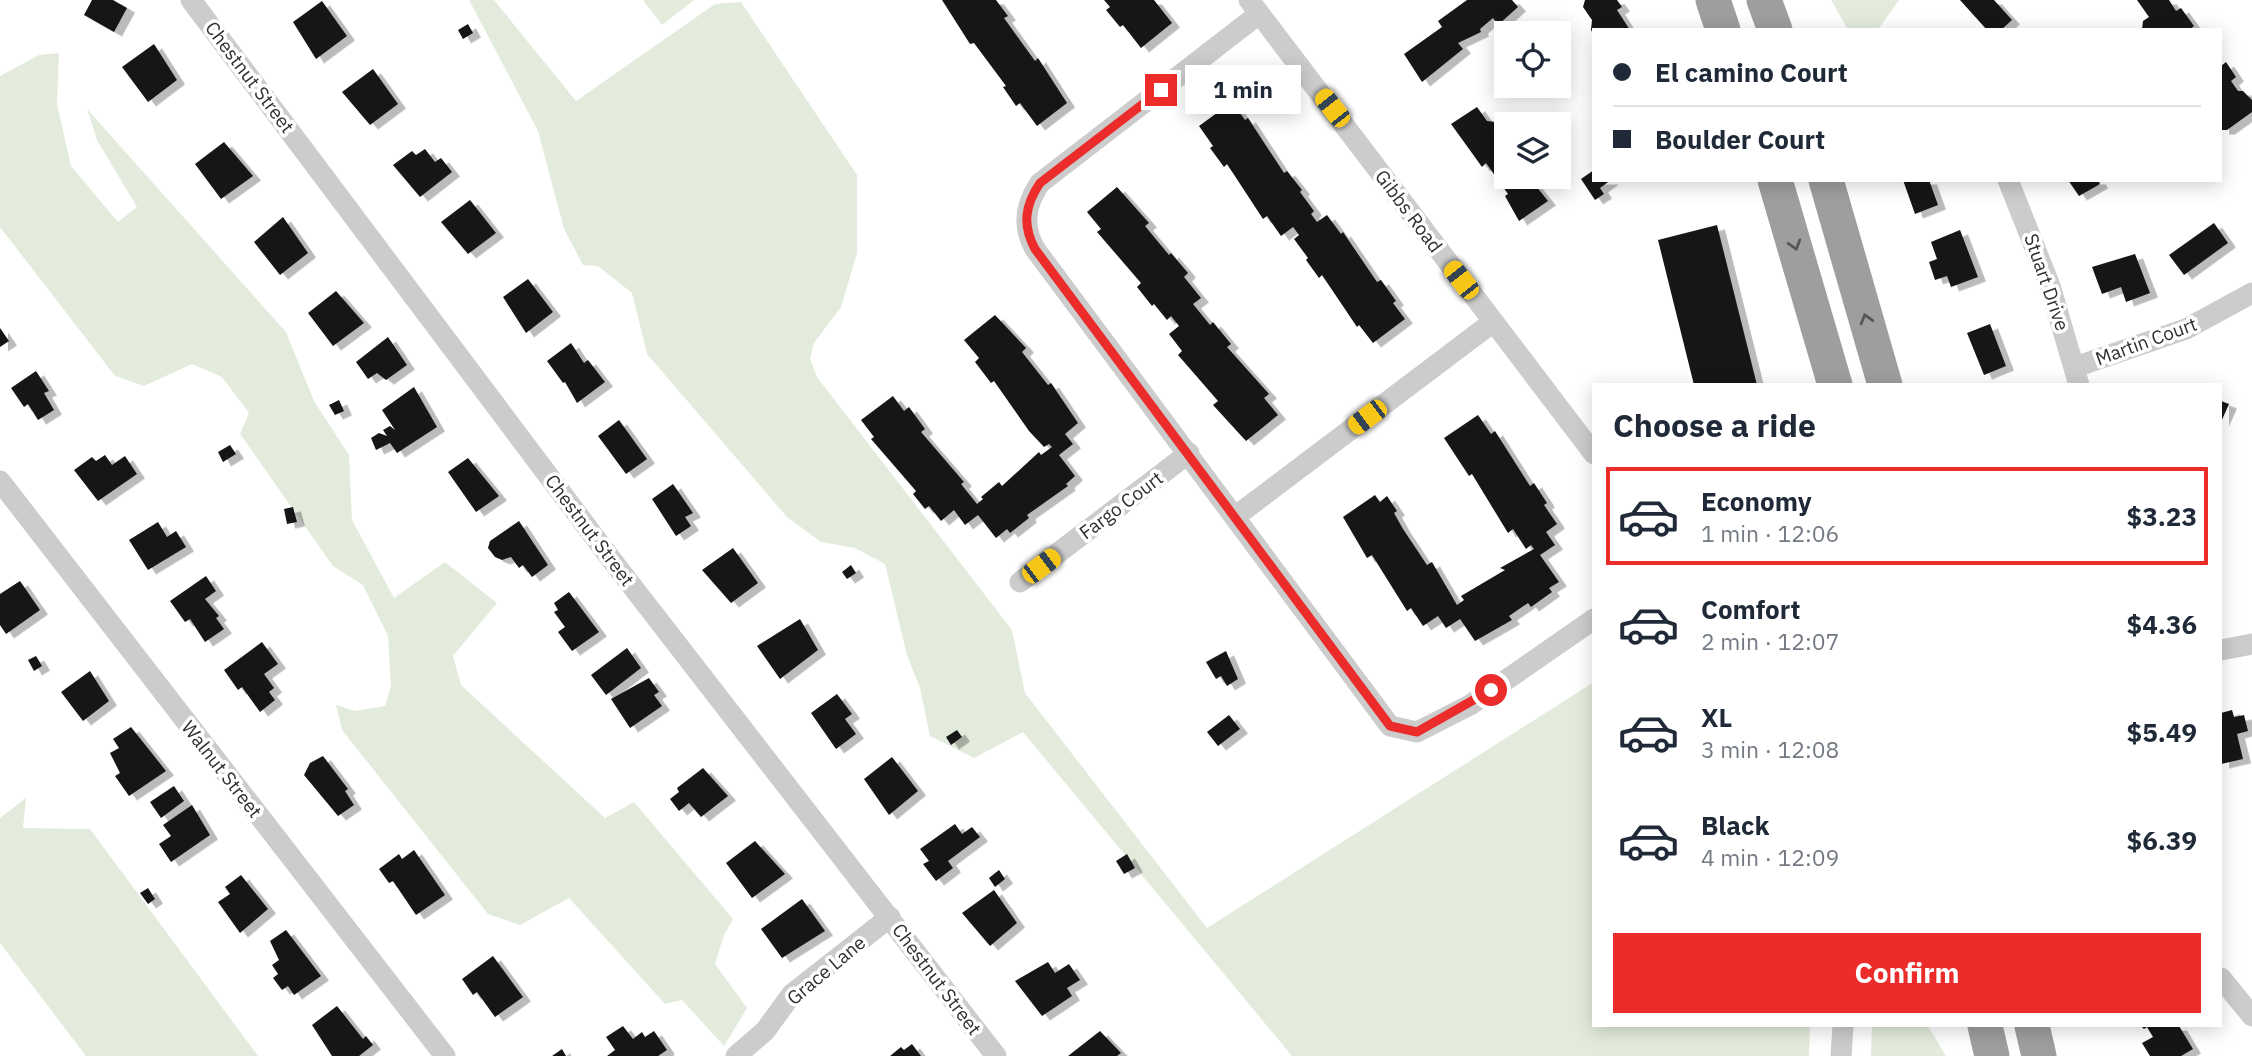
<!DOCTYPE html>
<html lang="en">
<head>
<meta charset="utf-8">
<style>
  :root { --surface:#fff; --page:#f6f6f7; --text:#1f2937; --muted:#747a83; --line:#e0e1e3; --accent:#eb2c2b }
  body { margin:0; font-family:"IBM Plex Sans",sans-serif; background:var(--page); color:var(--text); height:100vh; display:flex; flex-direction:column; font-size:26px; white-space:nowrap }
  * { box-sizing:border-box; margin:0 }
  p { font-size:23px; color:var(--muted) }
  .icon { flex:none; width:38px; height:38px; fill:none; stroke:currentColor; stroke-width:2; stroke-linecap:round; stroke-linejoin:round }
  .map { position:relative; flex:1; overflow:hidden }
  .drawer { position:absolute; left:1592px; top:383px; width:630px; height:644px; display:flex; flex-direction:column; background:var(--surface); border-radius:0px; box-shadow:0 4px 18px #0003 }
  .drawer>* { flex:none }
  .banner { position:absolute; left:1592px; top:28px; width:630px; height:154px; border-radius:0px; box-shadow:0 4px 18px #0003; display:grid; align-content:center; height:154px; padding:0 21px; background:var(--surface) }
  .controls { position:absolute; left:1494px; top:21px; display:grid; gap:14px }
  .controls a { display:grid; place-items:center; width:77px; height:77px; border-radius:0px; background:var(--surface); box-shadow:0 4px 18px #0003; font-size:35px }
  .end { position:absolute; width:32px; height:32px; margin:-16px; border:9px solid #eb2c2b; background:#fff; box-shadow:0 0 0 4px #fff }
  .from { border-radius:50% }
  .bubble { position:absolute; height:49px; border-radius:0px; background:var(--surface); box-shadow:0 4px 18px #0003; font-size:23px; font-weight:800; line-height:49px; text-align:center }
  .car { position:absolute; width:21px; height:42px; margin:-21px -10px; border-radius:9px; box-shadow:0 0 5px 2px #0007; background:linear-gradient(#f5c518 24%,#345 0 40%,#f5c518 0 76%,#345 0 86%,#f5c518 0) }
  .banner b { display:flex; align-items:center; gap:24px; height:66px; font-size:26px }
  .banner b+b { border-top:2px solid var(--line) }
  .banner i { width:18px; height:18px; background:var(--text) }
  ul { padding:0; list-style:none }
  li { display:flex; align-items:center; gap:21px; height:98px; margin:0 14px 10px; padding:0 7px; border:4px solid transparent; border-radius:0px }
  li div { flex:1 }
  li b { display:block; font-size:26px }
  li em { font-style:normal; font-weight:800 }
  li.active { border-color:var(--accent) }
  li>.icon { width:63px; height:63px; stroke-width:1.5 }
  h2 { padding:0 21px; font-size:32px; line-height:84px }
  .button { display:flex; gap:14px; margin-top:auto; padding:14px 21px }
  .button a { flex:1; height:80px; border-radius:0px; background:var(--accent); color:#fff; font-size:28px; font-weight:800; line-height:80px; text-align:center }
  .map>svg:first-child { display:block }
</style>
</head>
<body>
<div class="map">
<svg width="2252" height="1056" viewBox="0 0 2252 1056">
  <defs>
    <filter id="shadow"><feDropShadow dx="8" dy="4.5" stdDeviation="0" flood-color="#0004"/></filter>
  </defs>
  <rect width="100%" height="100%" fill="#fff"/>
  <!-- green -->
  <path fill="#e3ecdc" d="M469,0H494L576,101L715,4L741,2L857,175V253L841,307L814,343L810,358L817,377L1012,630L1025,693L1207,928L1594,682V1026H1810L1809,1056H1292L1023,732L974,758L930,736L920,688L907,655L885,564L855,548L821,542L787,517L647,354L632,293L598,266L583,265L564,229L538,131Z
    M643,0H694L662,25Z
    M1831,0H1899L1878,30H1848Z
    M59,53L57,104L71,166L118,222L137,207L97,140L87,109L286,332L314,401L349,455L352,520L394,598L445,562L497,603L453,656L461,685L605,818L634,802L733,919L724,935L715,964L747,1008L724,1046L682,1000L665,1004L569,898L520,925L488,914L342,730L336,705L355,711L385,706L391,686L388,636L363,585L333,566L240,434L249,413L222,377L192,364L144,386L115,376L0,227V76L39,55Z
    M26,798L23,828L90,829L258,1056H86L0,943V818Z
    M1872,1026H1928L1946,1056H1871Z"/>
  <!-- building -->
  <path fill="#161616" filter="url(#shadow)" d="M92,0H113L127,8L114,32L84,15Z
    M942,0H996L1008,16L1004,18L1035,61L1038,58L1067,103L1037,126L1020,103L1016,106L1003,87L1006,86L974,43L970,44Z
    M1104,0H1154L1172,23L1141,48L1123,25L1120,27L1106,10L1110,7Z
    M1467,0H1512L1518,7L1498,25L1493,18L1480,29L1481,32L1458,43L1463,49L1422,82L1404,54L1442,27L1438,21Z
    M1585,0H1617L1622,7L1617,10L1630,30H1594V35L1591,30L1592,20L1583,7Z
    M1960,0H1994L2012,20L2001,30H1987Z
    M2137,0H2169L2176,11L2181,8L2194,26L2189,30H2142L2143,21L2149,17Z
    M322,1L347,36L316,59L293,22Z
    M468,24L473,33L463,39L458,30Z
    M154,44L177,80L148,102L122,67Z
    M2226,62L2236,77L2231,81L2238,91H2243L2252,100V112L2227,130H2221V66Z
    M373,69L398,104L370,125L342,92Z
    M1232,102L1245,120L1248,118L1284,173L1287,171L1302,190L1300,192L1314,211L1311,214L1317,222L1327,215L1341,234L1343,232L1377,282L1381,280L1396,301L1393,303L1405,319L1373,343L1359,325L1357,327L1322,275L1319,278L1306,260L1308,258L1294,239L1299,235L1293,227L1281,236L1267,216L1263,219L1227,164L1224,167L1210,148L1213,146L1199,126Z
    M1477,107L1487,121L1496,122L1495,130L1504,143L1507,141V177H1538L1532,181L1548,201L1519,221L1505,196L1508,194L1486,163L1482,167L1451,124Z
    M224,142L253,176L221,199L195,164Z
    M425,149L435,162L441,158L452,172L420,197L393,165L412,151L416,155Z
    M1594,170V180H1611L1600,188L1604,194L1595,200L1581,179Z
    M1903,180H1929L1938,205L1915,214Z
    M2068,180H2098L2100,184L2079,196Z
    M1117,187L1149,223L1145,226L1169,255L1171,253L1188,273L1184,277L1201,298L1193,304L1210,325L1213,322L1231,344L1227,347L1269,394L1264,398L1278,415L1246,441L1213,405L1218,401L1178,355L1182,351L1169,334L1179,326L1171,316L1167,320L1154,304L1152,306L1137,287L1141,283L1097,232L1101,229L1087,212Z
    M470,200L496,233L468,254L441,222Z
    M283,217L308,253L280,275L254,242Z
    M2214,223L2228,243L2184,275L2169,255Z
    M1717,225L1757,385H1694L1658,240Z
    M1960,230L1978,277L1951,287L1947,276L1935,280L1929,262L1937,259L1931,242Z
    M2135,254L2150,293L2126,302L2121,287L2102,294L2092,267Z
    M528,279L553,312L526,333L503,297Z
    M336,291L364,323L333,346L308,313Z
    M995,315L1026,348L1022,352L1048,385L1051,383L1078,423L1065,434L1073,444L1059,455L1075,476L1066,484L1068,486L1027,515L1029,518L1010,533L1007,529L996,538L978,515L965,525L954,510L941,521L929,506L925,509L913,494L916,491L871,439L874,437L861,420L893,396L904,411L909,407L925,429L921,432L964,482L961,484L977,504L983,499L981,497L999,482L1002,486L1039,452L1041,455L1052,447L1049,444L1044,447L1029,431L994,381L991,383L975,362L979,358L964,340Z
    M1990,324L2006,366L1984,375L1967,333Z
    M0,328L9,341L0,347Z
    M388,337L407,365L386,380L377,373L368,379L356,362Z
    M571,343L584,363L588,360L605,382L577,403L565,382L563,383L547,361Z
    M36,371L49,391L44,393L54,410L38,420L28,404L24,407L11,388Z
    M414,387L437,427L397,453L390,443L376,450L371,438L379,433L387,436L383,430L390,426L395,430L382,410Z
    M339,400L344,411L335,415L329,405Z
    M2221,401L2229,404L2221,422Z
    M1478,415L1491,434L1495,431L1530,486L1534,483L1547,503L1544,505L1557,524L1546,532L1555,545L1540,555L1559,582L1549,588L1552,592L1531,607L1528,603L1509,616L1512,620L1475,641L1460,619L1446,628L1438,616L1423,626L1411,608L1407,611L1372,555L1367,558L1343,517L1375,495L1380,502L1387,496L1397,511L1394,513L1403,529L1427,565L1432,562L1457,605L1464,600L1461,596L1505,570L1500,568L1534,549L1531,545L1526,549L1513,529L1508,533L1472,474L1469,476L1444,438Z
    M619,420L647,459L626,474L598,436Z
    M230,445L236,454L223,462L218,452Z
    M105,455L112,465L125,456L137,474L98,501L74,470L92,457L96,461Z
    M468,458L499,496L476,512L448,472Z
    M673,484L693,513L685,517L691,526L676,536L652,499Z
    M293,507L297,522L287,524L284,509Z
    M519,521L548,565L532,577L523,565L519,568L511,557L502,560L495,557L488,548L490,541Z
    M158,522L167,537L176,531L186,547L148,570L129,540Z
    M733,548L758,583L731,603L702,570Z
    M851,565L856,573L847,579L842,572Z
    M206,576L216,591L205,599L219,616L216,618L224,629L205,642L190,619L185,622L170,601Z
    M20,581L40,610L6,634L0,625V594Z
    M569,592L599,632L572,651L558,632L565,627L554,612L558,610L554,603Z
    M800,619L818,650L780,679L757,646Z
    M262,642L278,664L264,674L274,688L269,692L275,700L260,712L242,687L238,690L224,670Z
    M627,648L641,668L606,695L591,675Z
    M1226,651L1238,679L1227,686L1221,676L1216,679L1206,662Z
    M36,656L42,666L34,671L28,660Z
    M90,671L109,701L83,721L61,692Z
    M649,678L659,692L654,695L662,706L630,728L611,699Z
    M837,694L852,714L845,719L856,734L836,749L811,713Z
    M2232,710L2234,717L2244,715L2248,731L2237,734L2243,759L2221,764V713Z
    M1229,715L1240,729L1218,746L1207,732Z
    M131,727L166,771L129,796L115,776L120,773L110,753L119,748L113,739Z
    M957,730L962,737L951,745L946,737Z
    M323,756L348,789L345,791L354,805L338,816L304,775L310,763Z
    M892,757L918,791L889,815L864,779Z
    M703,768L728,796L701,817L689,803L679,811L670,799L679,792L677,788Z
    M174,786L184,801L161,818L150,802Z
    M192,805L210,835L171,862L159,844L171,836L163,825Z
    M955,824L962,834L972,827L980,837L948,861L953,868L936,881L923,864L929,861L920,849Z
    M755,841L785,874L752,898L726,863Z
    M414,850L445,895L416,915L393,881L389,883L379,869L399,854L402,859Z
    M1127,854L1135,868L1124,874L1116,861Z
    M999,870L1005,879L995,887L989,878Z
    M241,875L268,909L240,933L218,902L230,894L225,887Z
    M148,888L155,899L148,904L140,893Z
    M994,890L1017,923L990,946L962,913Z
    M802,899L825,931L782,958L761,929Z
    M286,930L321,976L294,995L288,986L282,990L273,978L278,974L272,965L279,960L270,941Z
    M493,956L523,997L495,1017L477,992L473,995L462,979Z
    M1048,962L1055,973L1069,964L1080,980L1067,988L1072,996L1042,1016L1015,981Z
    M337,1006L363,1039L366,1036L373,1045L359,1056H332L312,1025Z
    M623,1026L633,1039L642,1032L645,1037L654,1031L667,1050L658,1056H607L615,1050L606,1037Z
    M2141,1026H2179L2193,1049L2181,1056H2150L2142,1043L2153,1037L2147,1027L2144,1029Z
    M1100,1031L1121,1053L1117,1056H1068Z
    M912,1044L921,1056H890L901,1047L904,1050Z
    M562,1049L566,1056H552Z"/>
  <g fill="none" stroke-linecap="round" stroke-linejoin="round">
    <!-- minor -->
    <path stroke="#ccc" stroke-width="21" d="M191,0L611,559L996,1056
      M1249,0L1594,454
      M1259,14L1040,183C1025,205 1022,226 1035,249L1390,726L1417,732L1470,705L1594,619
      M2008,180L2050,286L2079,385
      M2075,367L2186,329L2252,293
      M0,481L445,1056
      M1236,516L1493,322
      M1020,582L1189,453
      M2221,650L2252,644
      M2221,978L2252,1016
      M736,1056L765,1031L792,994L890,917
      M1841,1056L1843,1026"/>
    <!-- trunk -->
    <path stroke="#9e9e9e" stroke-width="35" d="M1713,0L1723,30
      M1764,0L1775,30
      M1775,180L1835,385
      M1826,180L1885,385
      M1985,1026L1992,1056
      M2032,1026L2039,1056"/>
  </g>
  <!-- one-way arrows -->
  <defs><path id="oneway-chevron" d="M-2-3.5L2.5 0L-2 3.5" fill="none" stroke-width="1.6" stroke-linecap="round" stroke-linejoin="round" transform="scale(1.75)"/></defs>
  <g stroke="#565656">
    <use href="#oneway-chevron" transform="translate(1795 245) rotate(73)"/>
    <use href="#oneway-chevron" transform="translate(1866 319) rotate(-106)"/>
  </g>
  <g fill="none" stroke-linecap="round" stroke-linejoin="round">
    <!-- route -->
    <path stroke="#eb2c2b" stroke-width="9" d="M1161,90L1040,183C1025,205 1022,225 1035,249L1390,726L1417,732L1491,690"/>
  </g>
  <g text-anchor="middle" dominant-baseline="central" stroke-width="7" stroke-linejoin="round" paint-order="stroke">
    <!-- street labels -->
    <g font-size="19" fill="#2f2f2f" stroke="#fff">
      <text transform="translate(250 77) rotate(53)">Chestnut Street</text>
      <text transform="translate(1409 211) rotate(53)">Gibbs Road</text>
      <text transform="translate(2047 282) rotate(71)">Stuart Drive</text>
      <text transform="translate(2146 341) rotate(-20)">Martin Court</text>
      <text transform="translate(1121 505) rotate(-37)">Fargo Court</text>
      <text transform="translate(590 530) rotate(53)">Chestnut Street</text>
      <text transform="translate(222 769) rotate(52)">Walnut Street</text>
      <text transform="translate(826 970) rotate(-40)">Grace Lane</text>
      <text transform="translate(937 979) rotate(53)">Chestnut Street</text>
    </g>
  </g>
</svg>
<div class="controls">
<a><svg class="icon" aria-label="locate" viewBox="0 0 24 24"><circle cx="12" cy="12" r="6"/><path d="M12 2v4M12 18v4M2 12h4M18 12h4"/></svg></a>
<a><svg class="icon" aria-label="layers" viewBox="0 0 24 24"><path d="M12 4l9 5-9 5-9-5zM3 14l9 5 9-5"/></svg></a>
</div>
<i class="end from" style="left:1491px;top:690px"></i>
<i class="end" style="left:1161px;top:90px"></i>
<div class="bubble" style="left:1185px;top:65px;width:116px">1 min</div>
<i class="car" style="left:1332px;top:108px;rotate:322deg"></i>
<i class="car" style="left:1461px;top:280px;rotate:322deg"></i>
<i class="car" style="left:1367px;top:417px;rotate:233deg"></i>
<i class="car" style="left:1041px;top:566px;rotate:53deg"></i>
<div class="banner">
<b><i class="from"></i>El camino Court</b>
<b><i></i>Boulder Court</b>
</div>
<section class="drawer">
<h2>Choose a ride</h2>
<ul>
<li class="active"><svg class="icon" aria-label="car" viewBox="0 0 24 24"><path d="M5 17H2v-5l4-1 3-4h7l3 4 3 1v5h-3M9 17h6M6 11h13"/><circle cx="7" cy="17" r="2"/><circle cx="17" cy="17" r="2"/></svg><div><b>Economy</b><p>1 min · 12:06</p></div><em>$3.23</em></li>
<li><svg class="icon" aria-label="car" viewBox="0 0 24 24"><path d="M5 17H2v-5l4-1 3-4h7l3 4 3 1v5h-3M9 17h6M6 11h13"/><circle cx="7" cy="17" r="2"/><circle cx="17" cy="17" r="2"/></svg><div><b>Comfort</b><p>2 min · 12:07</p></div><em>$4.36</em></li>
<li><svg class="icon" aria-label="car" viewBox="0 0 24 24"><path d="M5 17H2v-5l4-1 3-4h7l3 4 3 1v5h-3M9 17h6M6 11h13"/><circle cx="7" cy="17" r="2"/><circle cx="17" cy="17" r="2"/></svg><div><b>XL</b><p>3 min · 12:08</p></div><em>$5.49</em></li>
<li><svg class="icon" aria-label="car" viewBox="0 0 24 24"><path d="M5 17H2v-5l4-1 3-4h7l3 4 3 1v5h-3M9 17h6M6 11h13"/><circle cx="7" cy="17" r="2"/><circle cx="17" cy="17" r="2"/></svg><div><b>Black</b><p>4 min · 12:09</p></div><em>$6.39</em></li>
</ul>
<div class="button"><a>Confirm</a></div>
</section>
</div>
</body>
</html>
